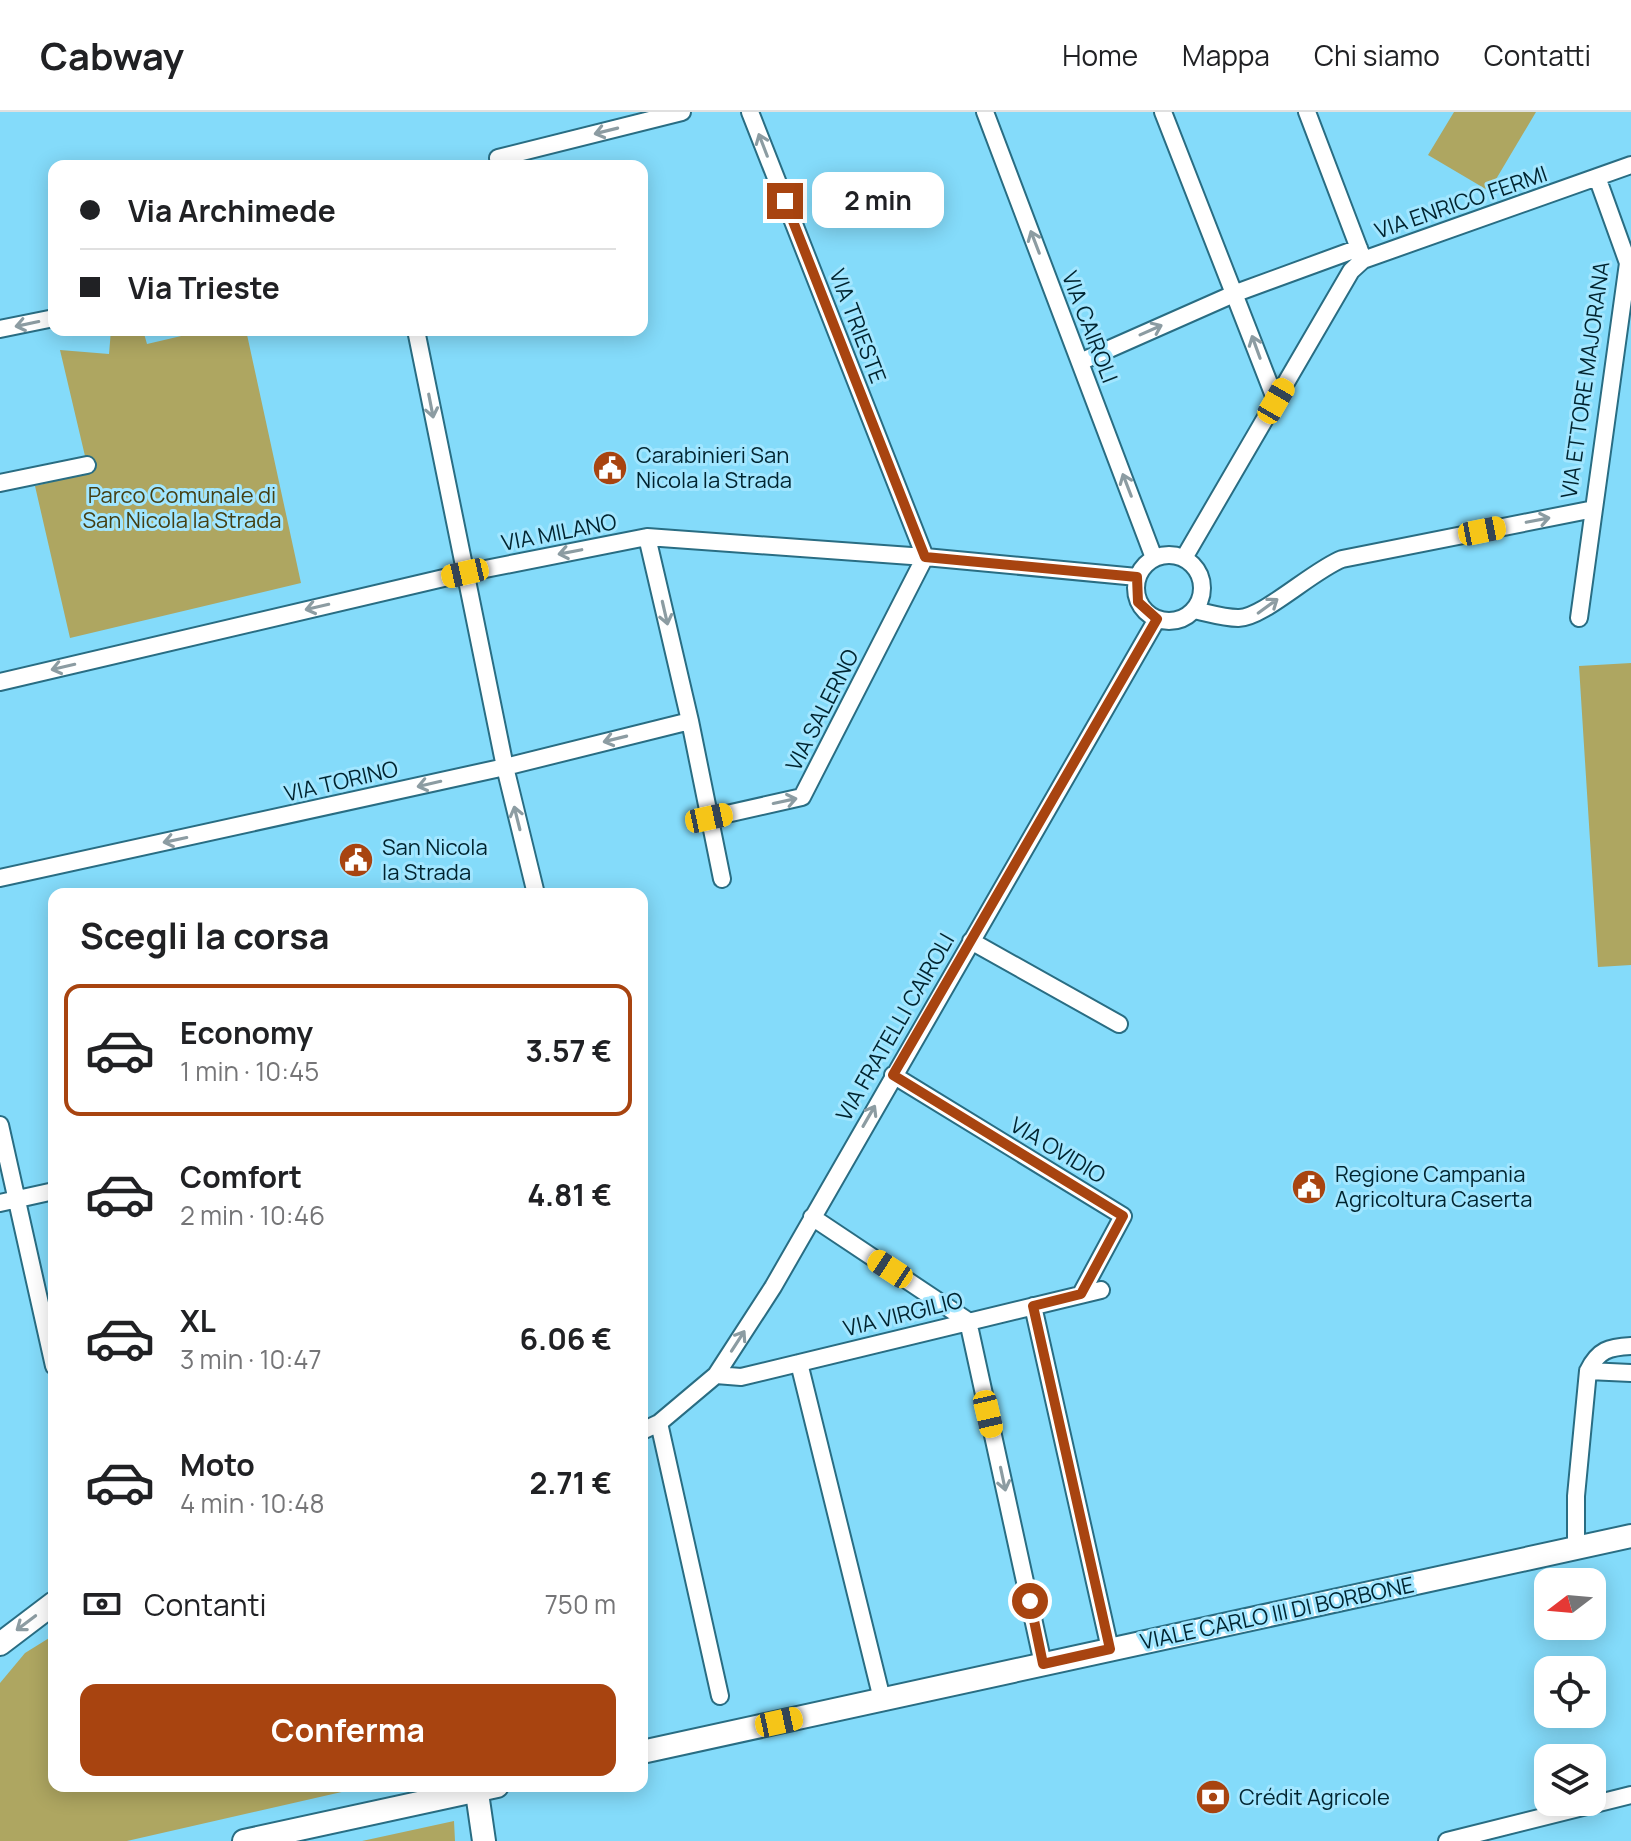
<!DOCTYPE html>
<html lang="it">
<head>
<meta charset="utf-8">
<style>
  :root { --surface:#fff; --page:#f6f6f6; --text:#202124; --muted:#757577; --line:#e0e0e0; --accent:#a84410 }
  body { margin:0; font-family:Manrope,sans-serif; background:var(--page); color:var(--text); height:100vh; display:flex; flex-direction:column; font-size:30px; white-space:nowrap }
  * { box-sizing:border-box; margin:0 }
  p { font-size:26px; color:var(--muted) }
  .icon { flex:none; width:44px; height:44px; fill:none; stroke:currentColor; stroke-width:2; stroke-linecap:round; stroke-linejoin:round }
  .map { position:relative; flex:1; overflow:hidden }
  .sheet { position:absolute; left:48px; top:776px; width:600px; height:904px; display:flex; flex-direction:column; background:var(--surface); border-radius:16px; box-shadow:0 4px 20px #0003 }
  .sheet>* { flex:none }
  .hud { position:absolute; left:48px; top:48px; width:600px; height:176px; border-radius:16px; box-shadow:0 4px 20px #0003; display:grid; align-content:center; height:176px; padding:0 32px; background:var(--surface) }
  .needle { width:52px; rotate:254deg }
  .controls { position:absolute; left:1534px; top:1456px; display:grid; gap:16px }
  .controls a { display:grid; place-items:center; width:72px; height:72px; border-radius:16px; background:var(--surface); box-shadow:0 4px 20px #0003; font-size:40px }
  .end { position:absolute; width:36px; height:36px; margin:-18px; border:10px solid #a84410; background:#fff; box-shadow:0 0 0 4px #fff }
  .from { border-radius:50% }
  .bubble { position:absolute; height:56px; border-radius:16px; background:var(--surface); box-shadow:0 4px 20px #0003; font-size:26px; font-weight:700; line-height:56px; text-align:center }
  .car { position:absolute; width:24px; height:48px; margin:-24px -12px; border-radius:10px; box-shadow:0 0 6px 2px #0007; background:linear-gradient(#f5c518 24%,#345 0 40%,#f5c518 0 76%,#345 0 86%,#f5c518 0) }
  .hud b { display:flex; align-items:center; gap:28px; height:76px; font-size:30px }
  .hud b+b { border-top:2px solid var(--line) }
  .hud i { width:20px; height:20px; background:var(--text) }
  ul { padding:0; list-style:none }
  li { display:flex; align-items:center; gap:24px; height:132px; margin:0 16px 12px; padding:0 16px; border:4px solid transparent; border-radius:16px }
  li div { flex:1 }
  li b { display:block; font-size:30px }
  li em { font-style:normal; font-weight:700 }
  li.on { border-color:var(--accent) }
  li>.icon { width:72px; height:72px; stroke-width:1.5 }
  h2 { padding:0 32px; font-size:36px; line-height:96px }
  .pay { display:flex; align-items:center; gap:20px; height:88px; padding:0 32px; font-size:30px }
  .pay p { margin-inline-start:auto }
  .primary-button { display:flex; gap:16px; margin-top:auto; padding:16px 32px }
  .primary-button a { flex:1; height:92px; border-radius:16px; background:var(--accent); color:#fff; font-size:32px; font-weight:700; line-height:92px; text-align:center }
  header { display:flex; align-items:center; gap:48px; box-sizing:border-box; height:112px; padding:0 40px; background:var(--surface); border-bottom:2px solid var(--line) }
  header strong { font-size:38px }
  nav { display:flex; gap:44px; margin-inline-start:auto; font-size:28px }
  .map>svg:first-child { display:block }
</style>
</head>
<body>
<header>
<strong>Cabway</strong>
<nav><a>Home</a><a>Mappa</a><a>Chi siamo</a><a>Contatti</a></nav>
</header>
<div class="map">
<svg width="1631" height="1729" viewBox="0 0 1631 1729">
  <rect width="100%" height="100%" fill="#84dbfa"/>
  <!-- green -->
  <path fill="#aea661" d="M1454,0H1536L1489,79L1428,43Z
    M111,218H143L147,232L207,218H246L301,471L70,526L35,374L89,361L60,238L109,242Z
    M1631,551V853L1598,855L1579,554Z
    M54,1523V1674H368L127,1729H0V1571L25,1541Z
    M454,1709L455,1729H362Z"/>
  <g fill="none" stroke-linecap="round" stroke-linejoin="round">
    <!-- street casing -->
    <g stroke="#296d83" stroke-width="20">
      <path id="street" d="M985,0L1154,446
        M1163,0L1276,289
        M1307,0L1363,147
        M499,54L498,46L682,0
        M0,217L54,206
        M416,218L505,655L536,782
        M1080,250L1236,181L1359,136
        M0,371L87,353
        M647,425L690,609L722,767
        M1136 476a33 33 0 1 1 66 0a33 33 0 1 1-66 0Z
        M1184,446L1351,159L1363,148L1631,53
        M1194,498C1208,501 1224,506 1238,506C1262,507 1313,458 1342,447L1594,397L1628,151L1597,65
        M1579,506L1594,397
        M0,570L465,461L647,425L925,445L1137,465
        M709,706L802,685L925,445L750,0
        M0,766L505,655L690,609
        M971,829L1119,912
        M893,963L1123,1104L1081,1182
        M0,1013L54,1254
        M0,1091L54,1079
        M812,1105L968,1209L1043,1552
        M1033,1194L1110,1537
        M799,1251L882,1587
        M1588,1259L1631,1261
        M716,1263L741,1265L1101,1178
        M659,1311L720,1584
        M642,1319L659,1311L716,1263L773,1175L1157,507
        M1576,1436V1384L1588,1259C1598,1238 1609,1235 1631,1234
        M1447,1729L1631,1683"/>
    </g>
    <!-- secondary casing -->
    <g stroke="#296d83" stroke-width="26">
      <path id="secondary" d="M0,1532L54,1491
        M642,1640L1631,1424
        M476,1674L484,1729
        M244,1729L497,1674"/>
    </g>
    <!-- street -->
    <use href="#street" stroke="#fff" stroke-width="16"/>
    <!-- secondary -->
    <use href="#secondary" stroke="#fff" stroke-width="22"/>
  </g>
  <!-- one-way arrows -->
  <defs><path id="oneway-shaft" d="M-6 0H5M1.5-3L5.5 0L1.5 3" fill="none" stroke-width="1.6" stroke-linecap="round" stroke-linejoin="round" transform="scale(2)"/></defs>
  <g stroke="#8c9ca2">
    <use href="#oneway-shaft" transform="translate(606 19) rotate(166)"/>
    <use href="#oneway-shaft" transform="translate(763 33) rotate(-111)"/>
    <use href="#oneway-shaft" transform="translate(1035 130) rotate(-111)"/>
    <use href="#oneway-shaft" transform="translate(27 212) rotate(168)"/>
    <use href="#oneway-shaft" transform="translate(1151 218) rotate(-24)"/>
    <use href="#oneway-shaft" transform="translate(1256 235) rotate(-110)"/>
    <use href="#oneway-shaft" transform="translate(431 294) rotate(79)"/>
    <use href="#oneway-shaft" transform="translate(1127 373) rotate(-111)"/>
    <use href="#oneway-shaft" transform="translate(1538 408) rotate(-11)"/>
    <use href="#oneway-shaft" transform="translate(570 440) rotate(169)"/>
    <use href="#oneway-shaft" transform="translate(1268 494) rotate(-36)"/>
    <use href="#oneway-shaft" transform="translate(317 495) rotate(167)"/>
    <use href="#oneway-shaft" transform="translate(665 501) rotate(77)"/>
    <use href="#oneway-shaft" transform="translate(63 555) rotate(167)"/>
    <use href="#oneway-shaft" transform="translate(615 627) rotate(166)"/>
    <use href="#oneway-shaft" transform="translate(429 672) rotate(167)"/>
    <use href="#oneway-shaft" transform="translate(785 689) rotate(-12)"/>
    <use href="#oneway-shaft" transform="translate(517 706) rotate(-104)"/>
    <use href="#oneway-shaft" transform="translate(175 728) rotate(168)"/>
    <use href="#oneway-shaft" transform="translate(869 1004) rotate(-60)"/>
    <use href="#oneway-shaft" transform="translate(738 1229) rotate(-57)"/>
    <use href="#oneway-shaft" transform="translate(1003 1367) rotate(78)"/>
    <use href="#oneway-shaft" transform="translate(26 1511) rotate(143)"/>
  </g>
  <g fill="none" stroke-linecap="round" stroke-linejoin="round">
    <!-- route -->
    <path stroke="#a84410" stroke-width="10" d="M785,89L925,445L1137,465L1138,490L1157,507L893,963L1123,1104L1081,1182L1033,1194L1110,1537L1043,1552L1030,1489"/>
  </g>
  <!-- icons -->
  <defs>
    <g id="civic-disc" transform="scale(1.8)"><circle r="9.5" fill="#a84410" stroke="#a2e6ff"/><path d="M-.6-6.5H3V-4.5H.6V-3L4-1V1h2V6H-6V1h2V-1L-.6-3ZM-1.2 2.5V6h2.4V2.5Z" fill="#fff"/></g>
    <g id="bank-disc" transform="scale(1.8)"><circle r="9.5" fill="#a84410" stroke="#a2e6ff"/><path d="M-6-4H6V4H-6ZM0-2.3a2.3 2.3 0 1 0 0 4.6a2.3 2.3 0 1 0 0-4.6Z" fill="#fff"/></g>
  </defs>
  <g fill-rule="evenodd">
    <use href="#civic-disc" x="610" y="356"/>
    <use href="#civic-disc" x="356" y="748"/>
    <use href="#civic-disc" x="1309" y="1075"/>
    <use href="#bank-disc" x="1213" y="1685"/>
  </g>
  <g text-anchor="middle" dominant-baseline="central" stroke-width="6" stroke-linejoin="round" paint-order="stroke">
    <!-- street labels -->
    <g font-size="22" fill="#002430" stroke="#a2e6ff">
      <text transform="translate(1461 90) rotate(-19)">VIA ENRICO FERMI</text>
      <text transform="translate(858 214) rotate(69)">VIA TRIESTE</text>
      <text transform="translate(1090 215) rotate(69)">VIA CAIROLI</text>
      <text transform="translate(1585 268) rotate(-82)">VIA ETTORE MAJORANA</text>
      <text transform="translate(559 420) rotate(-11)">VIA MILANO</text>
      <text transform="translate(822 598) rotate(-63)">VIA SALERNO</text>
      <text transform="translate(341 669) rotate(-13)">VIA TORINO</text>
      <text transform="translate(895 915) rotate(-60)">VIA FRATELLI CAIROLI</text>
      <text transform="translate(1058 1038) rotate(31)">VIA OVIDIO</text>
      <text transform="translate(903 1202) rotate(-14)">VIA VIRGILIO</text>
      <text transform="translate(1277 1501) rotate(-12)">VIALE CARLO III DI BORBONE</text>
    </g>
    <!-- poi labels -->
    <g font-size="22" fill="#002430" stroke="#a2e6ff" text-anchor="start">
      <text x="636" y="343">Carabinieri San<tspan x="636" dy="25">Nicola la Strada</tspan></text>
      <text x="382" y="735">San Nicola<tspan x="382" dy="25">la Strada</tspan></text>
      <text x="1335" y="1062">Regione Campania<tspan x="1335" dy="25">Agricoltura Caserta</tspan></text>
      <text x="1239" y="1685">Crédit Agricole</text>
    </g>
    <!-- park labels -->
    <g font-size="22" fill="#443f13" stroke="#a2e6ff">
      <text x="182" y="383">Parco Comunale di<tspan x="182" dy="25">San Nicola la Strada</tspan></text>
    </g>
  </g>
</svg>
<div class="controls">
<a><svg class="needle" viewBox="-14 -14 28 28"><path d="M0-13l5 13h-10z" fill="#e53935"/><path d="M0 13l5-13h-10z" fill="#757577"/></svg></a>
<a><svg class="icon" aria-label="locate" viewBox="0 0 24 24"><circle cx="12" cy="12" r="6"/><path d="M12 2v4M12 18v4M2 12h4M18 12h4"/></svg></a>
<a><svg class="icon" aria-label="layers" viewBox="0 0 24 24"><path d="M12 4l9 5-9 5-9-5zM3 14l9 5 9-5"/></svg></a>
</div>
<i class="end from" style="left:1030px;top:1489px"></i>
<i class="end" style="left:785px;top:89px"></i>
<div class="bubble" style="left:812px;top:60px;width:132px">2 min</div>
<i class="car" style="left:1276px;top:289px;rotate:30deg"></i>
<i class="car" style="left:1482px;top:419px;rotate:79deg"></i>
<i class="car" style="left:465px;top:461px;rotate:257deg"></i>
<i class="car" style="left:709px;top:706px;rotate:78deg"></i>
<i class="car" style="left:890px;top:1157px;rotate:303deg"></i>
<i class="car" style="left:988px;top:1302px;rotate:167deg"></i>
<i class="car" style="left:779px;top:1610px;rotate:78deg"></i>
<div class="hud">
<b><i class="from"></i>Via Archimede</b>
<b><i></i>Via Trieste</b>
</div>
<section class="sheet">
<h2>Scegli la corsa</h2>
<ul>
<li class="on"><svg class="icon" aria-label="car" viewBox="0 0 24 24"><path d="M5 17H2v-5l4-1 3-4h7l3 4 3 1v5h-3M9 17h6M6 11h13"/><circle cx="7" cy="17" r="2"/><circle cx="17" cy="17" r="2"/></svg><div><b>Economy</b><p>1 min · 10:45</p></div><em>3.57 €</em></li>
<li><svg class="icon" aria-label="car" viewBox="0 0 24 24"><path d="M5 17H2v-5l4-1 3-4h7l3 4 3 1v5h-3M9 17h6M6 11h13"/><circle cx="7" cy="17" r="2"/><circle cx="17" cy="17" r="2"/></svg><div><b>Comfort</b><p>2 min · 10:46</p></div><em>4.81 €</em></li>
<li><svg class="icon" aria-label="car" viewBox="0 0 24 24"><path d="M5 17H2v-5l4-1 3-4h7l3 4 3 1v5h-3M9 17h6M6 11h13"/><circle cx="7" cy="17" r="2"/><circle cx="17" cy="17" r="2"/></svg><div><b>XL</b><p>3 min · 10:47</p></div><em>6.06 €</em></li>
<li><svg class="icon" aria-label="car" viewBox="0 0 24 24"><path d="M5 17H2v-5l4-1 3-4h7l3 4 3 1v5h-3M9 17h6M6 11h13"/><circle cx="7" cy="17" r="2"/><circle cx="17" cy="17" r="2"/></svg><div><b>Moto</b><p>4 min · 10:48</p></div><em>2.71 €</em></li>
</ul>
<div class="pay"><svg class="icon" aria-label="cash" viewBox="0 0 24 24"><path d="M3 7h18v10H3z"/><circle cx="12" cy="12" r="2"/></svg>Contanti<p>750 m</p></div>
<div class="primary-button"><a>Conferma</a></div>
</section>
</div>
</body>
</html>
